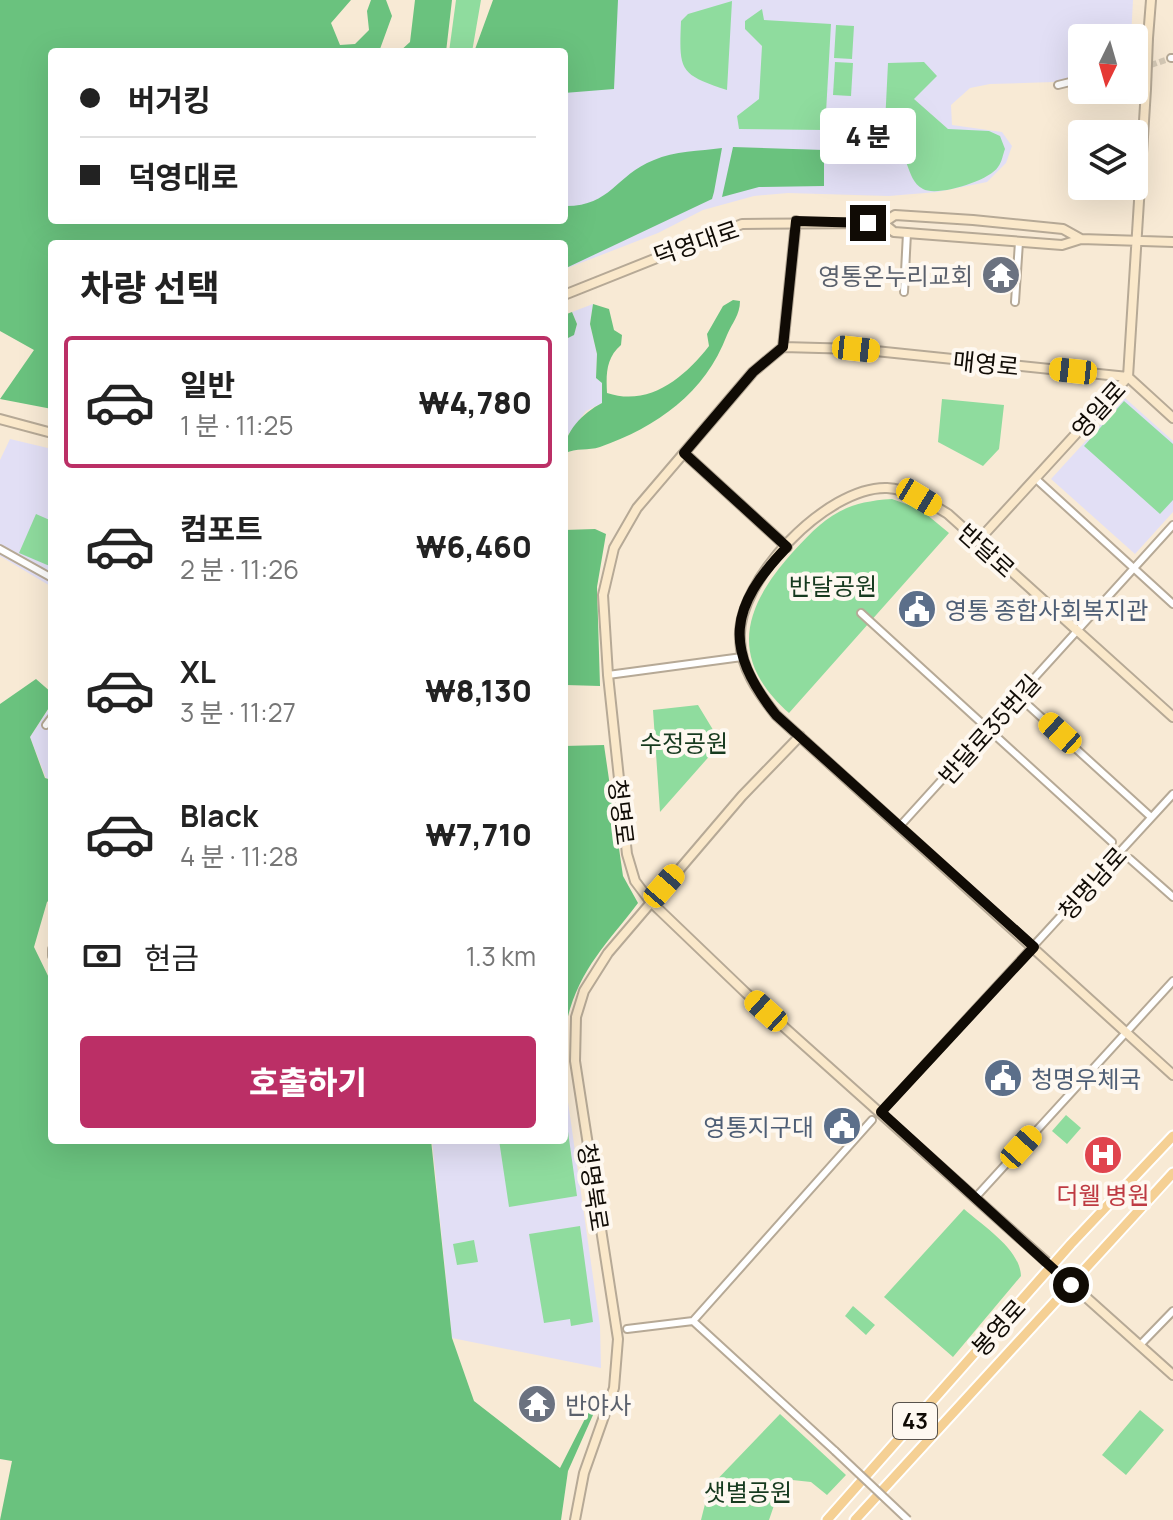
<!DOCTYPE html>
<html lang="ko">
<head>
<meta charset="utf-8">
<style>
  :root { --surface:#fff; --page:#f2f2f2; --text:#222; --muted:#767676; --line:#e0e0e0; --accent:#bb2f66 }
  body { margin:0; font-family:Manrope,"Noto Sans KR",sans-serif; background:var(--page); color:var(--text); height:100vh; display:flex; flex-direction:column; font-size:30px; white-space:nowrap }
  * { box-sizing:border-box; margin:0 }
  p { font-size:26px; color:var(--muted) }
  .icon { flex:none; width:44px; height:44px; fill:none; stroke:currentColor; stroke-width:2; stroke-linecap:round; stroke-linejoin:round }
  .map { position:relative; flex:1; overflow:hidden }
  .details { position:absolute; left:48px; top:240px; width:520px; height:904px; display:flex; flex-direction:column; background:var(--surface); border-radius:8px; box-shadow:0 8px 32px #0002 }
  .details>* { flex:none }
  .guide { position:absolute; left:48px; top:48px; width:520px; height:176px; border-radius:8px; box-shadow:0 8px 32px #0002; display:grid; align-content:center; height:176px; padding:0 32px; background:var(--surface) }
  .needle { width:52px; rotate:185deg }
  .tools { position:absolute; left:1068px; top:24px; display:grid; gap:16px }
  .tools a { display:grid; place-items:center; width:80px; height:80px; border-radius:8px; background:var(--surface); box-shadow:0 8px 32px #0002; font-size:40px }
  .end { position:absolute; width:36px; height:36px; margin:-18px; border:10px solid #100b05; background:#fff; box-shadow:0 0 0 4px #fff }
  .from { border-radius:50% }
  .bubble { position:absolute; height:56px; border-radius:8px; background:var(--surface); box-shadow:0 8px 32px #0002; font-size:26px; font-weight:800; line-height:56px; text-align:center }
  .car { position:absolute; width:24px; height:48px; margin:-24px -12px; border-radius:10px; box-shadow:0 0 6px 2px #0007; background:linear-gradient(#f5c518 24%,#345 0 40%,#f5c518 0 76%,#345 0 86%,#f5c518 0) }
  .guide b { display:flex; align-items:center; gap:28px; height:76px; font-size:30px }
  .guide b+b { border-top:2px solid var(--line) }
  .guide i { width:20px; height:20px; background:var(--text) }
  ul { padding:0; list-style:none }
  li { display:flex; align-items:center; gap:24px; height:132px; margin:0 16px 12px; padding:0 16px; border:4px solid transparent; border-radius:8px }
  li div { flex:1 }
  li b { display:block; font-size:30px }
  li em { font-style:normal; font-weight:800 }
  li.on { border-color:var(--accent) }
  li>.icon { width:72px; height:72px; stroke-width:1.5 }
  h2 { padding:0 32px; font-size:36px; line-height:96px }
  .pay { display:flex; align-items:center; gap:20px; height:88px; padding:0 32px; font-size:30px }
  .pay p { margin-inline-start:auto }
  .cta { display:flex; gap:16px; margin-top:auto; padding:16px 32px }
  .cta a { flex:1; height:92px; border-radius:8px; background:var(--accent); color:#fff; font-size:32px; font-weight:800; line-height:92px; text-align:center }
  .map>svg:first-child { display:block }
</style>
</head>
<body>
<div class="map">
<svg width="1173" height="1520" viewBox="0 0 1173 1520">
  <rect width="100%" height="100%" fill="#f8ead5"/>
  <!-- education -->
  <path fill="#e2dff5" d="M576,0H1133L1131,38H1082V77L1054,82L990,84L970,88L951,105L952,125L1002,132L1012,146L1006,163L987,182L937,192L889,196L788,193L754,196L703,210L658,233L565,269L564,52Z
    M593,304L590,324L597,354L596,378L602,382V403L586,411L564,440V340L574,334L577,324L572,312Z
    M1125,398L1173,441V512L1135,554L1051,479Z
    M10,439L52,449V587L0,556V460Z
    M52,704V780L46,778L30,737Z
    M564,1074L600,1326L601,1368L452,1338L432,1140H564Z"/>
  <!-- green -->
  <path fill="#8fdc9e" d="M456,0H481L472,52H449Z
    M732,1L727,90C679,74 679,71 681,21L688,14Z
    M762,9L764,20L831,24L825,130L739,129L737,116L759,99L762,46L745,29V21Z
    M836,25L854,26L852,59L834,58Z
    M835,62L853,63L851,96L833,95Z
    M924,62L937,76L914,99L948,129L989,131L1000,136L1005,149C1003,154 1002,162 998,167C989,181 937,197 923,189C903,178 914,151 884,144L888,63Z
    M942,399L1004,405L999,449L983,466L938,442Z
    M1124,401L1173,444V500L1160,514L1084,446Z
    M892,499L920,509L949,533L789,713C728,659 743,608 792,553C825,517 842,502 892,499Z
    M36,514L52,521V567L19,553Z
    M698,705L721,743L660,812L653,710Z
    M564,1103L577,1196L509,1207L499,1140H564Z
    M1066,1115L1081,1128L1067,1144L1052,1131Z
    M964,1209C983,1226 1020,1249 1021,1276L953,1357L884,1297Z
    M580,1226L593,1322L571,1326L570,1319L544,1323L529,1234Z
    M474,1240L478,1262L457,1265L453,1244Z
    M853,1306L875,1325L866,1335L845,1316Z
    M1140,1410L1164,1430L1126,1475L1102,1455Z
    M780,1414L846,1475L827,1495L811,1482L783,1479L769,1520H701L709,1488Z"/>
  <!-- forest -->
  <path fill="#6ac27e" d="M0,0H351L331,23L340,45L355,44L369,30L367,11L371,0H386L392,16L380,49L390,52H52V220H564V206C611,207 614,176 654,160C674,151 700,151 722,148L714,192L712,199L564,269V244H52V409L0,399L34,350L0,331Z
    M415,0H452L446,52H399L410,42Z
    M493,0H618L614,89L564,93V52H474Z
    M733,147L824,150V186L759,187L722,197Z
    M733,300L740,301C740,315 732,323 727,335C705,393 657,427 600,447C588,451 577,447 564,454C564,431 583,413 602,403V383L596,378L597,354L590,324L593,304L609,309L614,330L622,335L621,345C606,358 606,374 607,393C649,407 684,378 709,346L707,334L723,306Z
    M572,312L577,324L574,335L564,340V315Z
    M595,529L606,534L597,587L600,686L566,685L564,727V530Z
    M36,679L52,693V703L30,737L45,778L52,780V898L47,902L34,947L52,984V1140H431L452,1338L474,1401L560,1468L591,1407L597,1406L568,1471L561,1520H0L12,1461L0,1459V704Z
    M604,745L623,876L638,903C607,944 577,971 566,1025C562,1040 565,1059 564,1075V746Z"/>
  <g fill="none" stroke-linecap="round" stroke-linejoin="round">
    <!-- street-tunnel -->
    <path stroke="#d5c9b6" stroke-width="6" stroke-dasharray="6 3" stroke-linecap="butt" d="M1134,71L1171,58"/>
    <!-- street casing -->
    <g stroke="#b6a996" stroke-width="10">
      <path id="street" d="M1171,58H1173
        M1058,85L1082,79
        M904,292L907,233
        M1015,302L1019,242
        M1035,478L1173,604
        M0,549L52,578
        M861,613L1112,842
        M608,675L742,657
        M1018,696L1151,817
        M46,725L52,717
        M900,826L1173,525
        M1130,859L1173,897
        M52,949V956
        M881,1112L1173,794
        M975,1198L1173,981
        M693,1321L835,1451
        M627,1329L693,1321L872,1120
        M1141,1344L1173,1311"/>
    </g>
    <!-- secondary casing -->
    <g stroke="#b6a996" stroke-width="12">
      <path id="secondary" d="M1148,38L1151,0
        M796,221L783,347L753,372L637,508L614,548L603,595L608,675L627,854L635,881L650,901L746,993L1173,1375
        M883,223L895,215L973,220L1063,229L1081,239
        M564,295L742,224L883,223L894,232L907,233L1062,245L1081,239L1173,242
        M783,347L856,349L1128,377L1173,418
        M0,419L52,433
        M684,453L787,547
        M978,541L1128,377L1146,89
        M1173,717L948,514C930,503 909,489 887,488C827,486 736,581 740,639C741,669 758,692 776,715L1173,1075
        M575,1520L584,1473L614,1388L618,1339L575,1061L576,1017L584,991L608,953L742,796L800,736"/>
    </g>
    <!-- primary casing -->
    <g stroke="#fff" stroke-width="13">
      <path id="primary" d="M827,1520L1071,1244L1173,1136
        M855,1520L1173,1173"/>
    </g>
    <!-- street -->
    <use href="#street" stroke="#fff" stroke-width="6"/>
    <!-- secondary -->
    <use href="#secondary" stroke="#fae8ca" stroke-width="8"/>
    <!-- primary -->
    <use href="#primary" stroke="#f5d094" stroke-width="9"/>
    <!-- street-bridge casing -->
    <g stroke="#b6a996" stroke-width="10" stroke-linecap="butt">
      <path id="street-bridge" d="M835,1451L908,1520"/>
    </g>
    <!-- secondary-bridge casing -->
    <g stroke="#b6a996" stroke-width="12" stroke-linecap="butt">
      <path id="secondary-bridge" d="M1146,89L1148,38"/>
    </g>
    <!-- street-bridge -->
    <use href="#street-bridge" stroke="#fff" stroke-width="6"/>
    <!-- secondary-bridge -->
    <use href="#secondary-bridge" stroke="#fae8ca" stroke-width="8"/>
  </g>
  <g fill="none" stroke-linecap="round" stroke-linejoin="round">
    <!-- route -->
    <path stroke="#100b05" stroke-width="10" d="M868,223L796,221L783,347L753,372L684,453L787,547C729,607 723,648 776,715L1034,947L881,1112L1071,1285"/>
  </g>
  <!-- icons -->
  <defs>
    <g id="temple-disc" transform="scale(2)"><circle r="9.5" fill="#6b7280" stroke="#fef8f0"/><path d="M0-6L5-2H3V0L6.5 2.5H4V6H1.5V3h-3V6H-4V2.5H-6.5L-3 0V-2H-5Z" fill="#fff"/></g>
    <g id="civic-disc" transform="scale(2)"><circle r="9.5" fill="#5c6f8a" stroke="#fef8f0"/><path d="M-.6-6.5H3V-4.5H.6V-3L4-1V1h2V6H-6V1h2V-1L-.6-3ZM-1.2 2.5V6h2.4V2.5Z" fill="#fff"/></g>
    <g id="hospital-disc" transform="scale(2)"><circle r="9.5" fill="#e0444e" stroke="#fef8f0"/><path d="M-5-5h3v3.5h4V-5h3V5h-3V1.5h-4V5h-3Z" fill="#fff"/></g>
  </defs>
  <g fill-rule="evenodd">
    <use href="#temple-disc" x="1001" y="275"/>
    <use href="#civic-disc" x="917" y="609"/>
    <use href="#civic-disc" x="1003" y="1078"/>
    <use href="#civic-disc" x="842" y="1126"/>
    <use href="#hospital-disc" x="1103" y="1155"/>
    <use href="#temple-disc" x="537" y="1404"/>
  </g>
  <g text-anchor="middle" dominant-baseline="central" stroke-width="8" stroke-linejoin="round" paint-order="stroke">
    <!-- shield labels -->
    <rect fill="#fef8f0" stroke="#57524c" stroke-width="2" x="893" y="1403" width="44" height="36" rx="6"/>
    <g font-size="22" font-weight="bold" fill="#100b05">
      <text x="915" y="1421">43</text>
    </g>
    <!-- street labels -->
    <g font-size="24" fill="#100b05" stroke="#fef8f0">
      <text transform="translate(696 242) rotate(-19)">덕영대로</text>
      <text transform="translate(986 363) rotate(6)">매영로</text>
      <text transform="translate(1098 409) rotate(-48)">영일로</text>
      <text transform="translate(987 550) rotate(42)">반달로</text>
      <text transform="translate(989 729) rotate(-48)">반달로35번길</text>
      <text transform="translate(622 812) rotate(83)">청명로</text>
      <text transform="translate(1092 883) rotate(-48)">청명남로</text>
      <text transform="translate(594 1187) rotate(81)">청명북로</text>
      <text transform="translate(998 1327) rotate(-48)">봉영로</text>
    </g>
    <!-- worship labels -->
    <g font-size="24" fill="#5b616d" stroke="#fef8f0" text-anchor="end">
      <text x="973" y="275">영통온누리교회</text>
      <text x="565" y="1404" text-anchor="start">반야사</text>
    </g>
    <!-- park labels -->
    <g font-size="24" fill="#163a1f" stroke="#fef8f0">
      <text x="833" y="585">반달공원</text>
      <text x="684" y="742">수정공원</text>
      <text x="748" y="1491">샛별공원</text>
    </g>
    <!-- service labels -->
    <g font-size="24" fill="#4e5e75" stroke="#fef8f0" text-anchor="start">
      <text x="945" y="609">영통 종합사회복지관</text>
      <text x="1031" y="1078">청명우체국</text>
      <text x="814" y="1126" text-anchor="end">영통지구대</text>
    </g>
    <!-- health labels -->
    <g font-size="24" fill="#be3a42" stroke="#fef8f0">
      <text x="1103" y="1194">더웰 병원</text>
    </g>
  </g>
</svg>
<div class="tools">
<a><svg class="needle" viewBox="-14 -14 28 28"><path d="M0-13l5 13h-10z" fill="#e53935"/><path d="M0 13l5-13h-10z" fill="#767676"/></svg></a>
<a><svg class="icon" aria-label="layers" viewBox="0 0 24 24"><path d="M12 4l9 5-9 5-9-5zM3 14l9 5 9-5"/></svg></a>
</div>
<i class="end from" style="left:1071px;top:1285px"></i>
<i class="end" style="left:868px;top:223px"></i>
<div class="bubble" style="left:820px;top:108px;width:96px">4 분</div>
<i class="car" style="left:856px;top:349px;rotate:96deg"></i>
<i class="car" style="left:1073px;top:371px;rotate:276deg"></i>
<i class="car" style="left:919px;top:497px;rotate:121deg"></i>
<i class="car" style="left:1060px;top:733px;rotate:312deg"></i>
<i class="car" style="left:664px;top:886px;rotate:41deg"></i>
<i class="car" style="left:766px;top:1011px;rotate:312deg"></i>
<i class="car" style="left:1021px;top:1147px;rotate:42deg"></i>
<div class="guide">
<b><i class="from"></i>버거킹</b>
<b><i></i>덕영대로</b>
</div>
<section class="details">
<h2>차량 선택</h2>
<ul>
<li class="on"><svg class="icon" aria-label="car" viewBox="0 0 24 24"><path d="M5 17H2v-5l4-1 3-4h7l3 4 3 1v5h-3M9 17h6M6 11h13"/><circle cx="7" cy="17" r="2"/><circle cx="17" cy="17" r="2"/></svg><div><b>일반</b><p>1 분 · 11:25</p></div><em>₩4,780</em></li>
<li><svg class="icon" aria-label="car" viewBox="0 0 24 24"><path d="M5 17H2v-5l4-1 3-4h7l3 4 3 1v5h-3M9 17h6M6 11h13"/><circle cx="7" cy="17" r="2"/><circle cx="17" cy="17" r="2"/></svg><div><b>컴포트</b><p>2 분 · 11:26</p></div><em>₩6,460</em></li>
<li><svg class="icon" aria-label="car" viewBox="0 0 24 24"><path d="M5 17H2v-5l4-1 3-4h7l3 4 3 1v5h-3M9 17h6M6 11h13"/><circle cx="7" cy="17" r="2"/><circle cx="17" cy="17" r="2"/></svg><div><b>XL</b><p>3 분 · 11:27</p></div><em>₩8,130</em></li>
<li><svg class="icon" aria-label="car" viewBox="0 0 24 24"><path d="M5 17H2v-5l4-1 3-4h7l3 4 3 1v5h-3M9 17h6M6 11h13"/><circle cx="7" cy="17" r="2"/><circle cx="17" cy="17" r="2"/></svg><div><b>Black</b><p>4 분 · 11:28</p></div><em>₩7,710</em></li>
</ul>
<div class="pay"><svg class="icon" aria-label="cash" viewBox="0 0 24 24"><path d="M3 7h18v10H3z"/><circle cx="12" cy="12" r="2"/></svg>현금<p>1.3 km</p></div>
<div class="cta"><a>호출하기</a></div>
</section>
</div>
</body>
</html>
